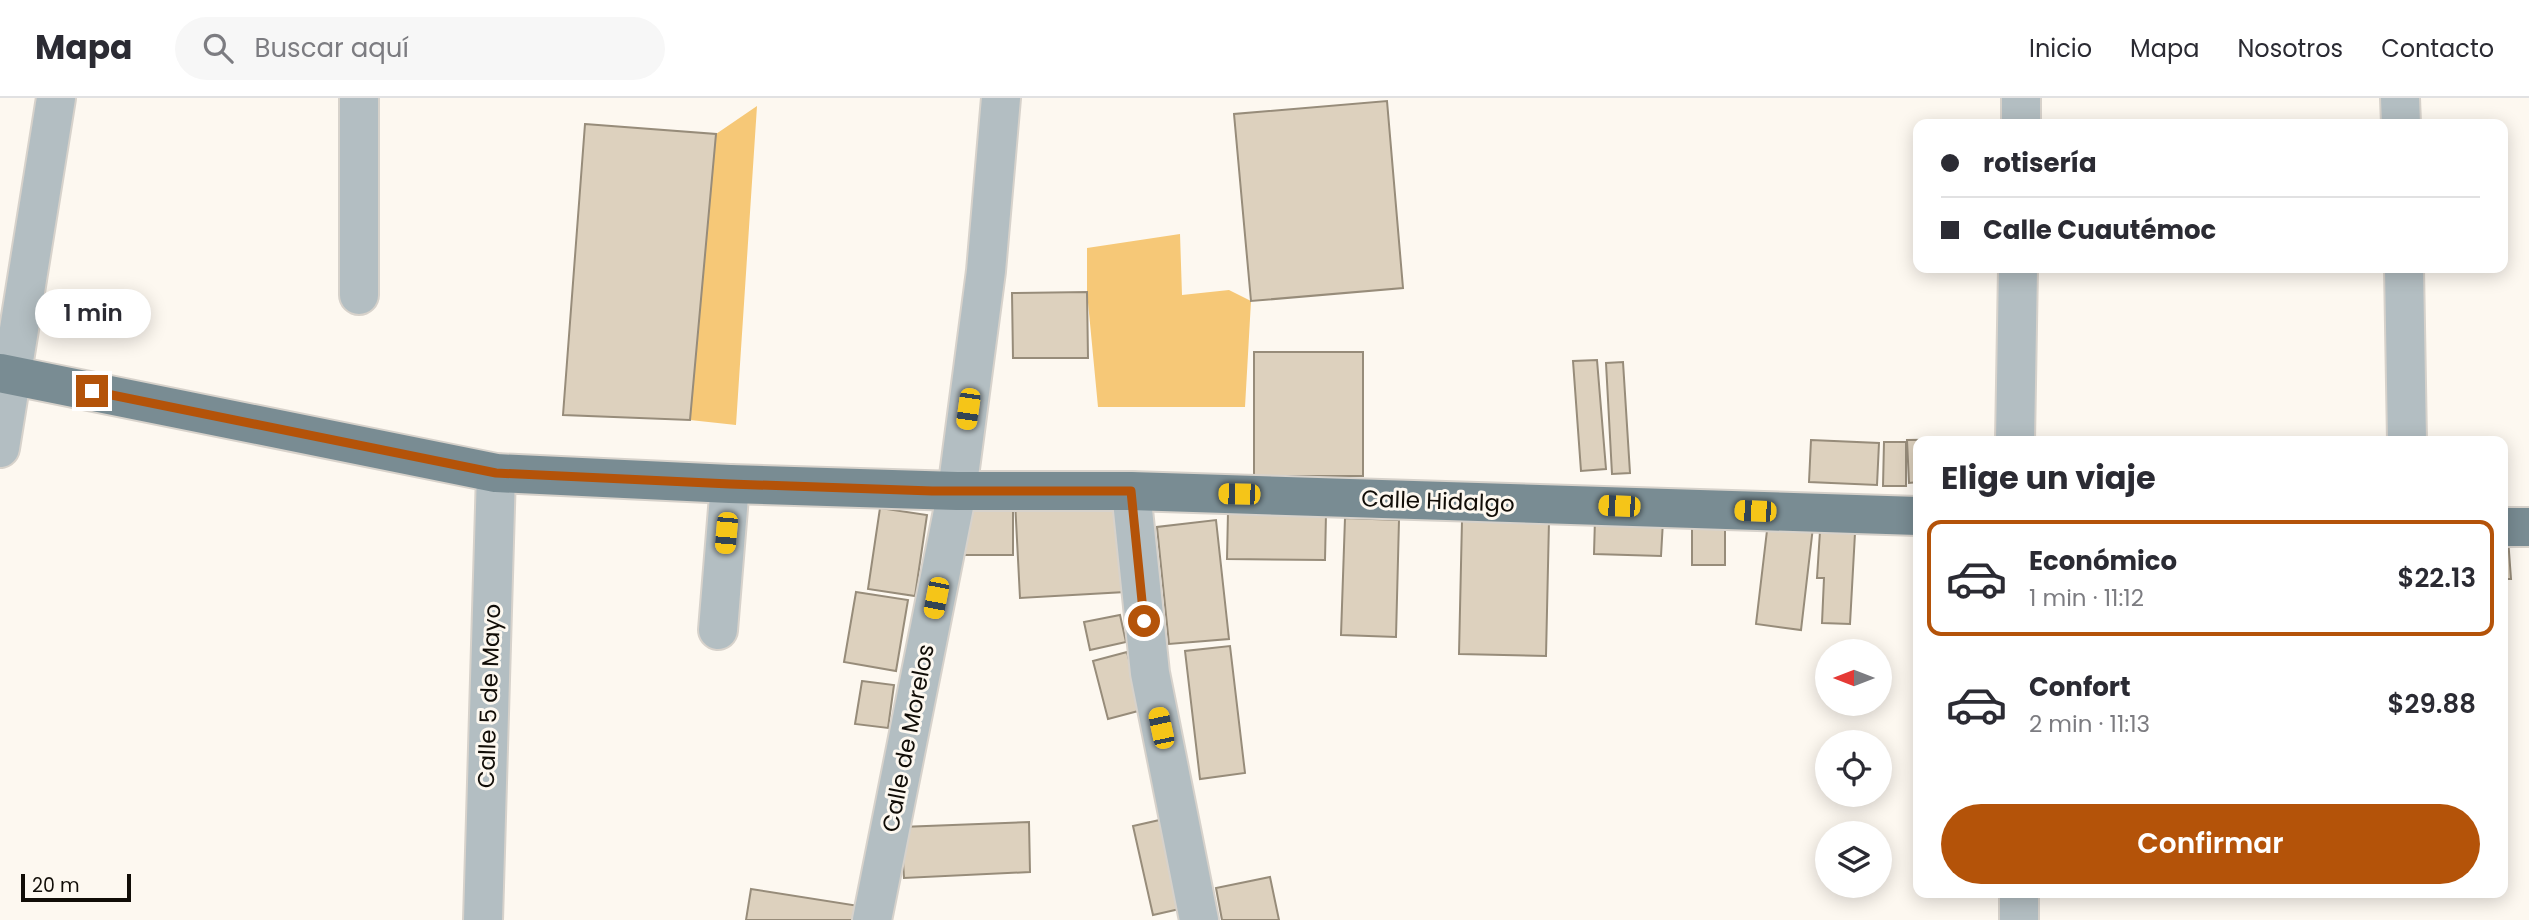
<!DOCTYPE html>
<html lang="es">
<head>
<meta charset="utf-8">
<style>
  :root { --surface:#fff; --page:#f7f7f7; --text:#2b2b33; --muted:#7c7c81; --line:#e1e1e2; --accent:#b45309 }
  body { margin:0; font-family:Poppins,sans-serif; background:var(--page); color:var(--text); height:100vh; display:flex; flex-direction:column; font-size:26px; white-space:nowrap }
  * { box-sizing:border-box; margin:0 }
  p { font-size:23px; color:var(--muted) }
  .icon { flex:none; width:38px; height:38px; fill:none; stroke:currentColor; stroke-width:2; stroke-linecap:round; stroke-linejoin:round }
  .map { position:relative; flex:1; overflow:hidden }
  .sheet { position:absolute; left:1913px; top:338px; width:595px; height:462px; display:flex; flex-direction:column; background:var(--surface); border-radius:14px; box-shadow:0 4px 18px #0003 }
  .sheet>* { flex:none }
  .banner { position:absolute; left:1913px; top:21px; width:595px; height:154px; border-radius:14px; box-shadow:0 4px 18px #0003; display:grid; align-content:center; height:154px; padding:0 28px; background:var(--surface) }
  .needle { width:46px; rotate:270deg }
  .buttons { position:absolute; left:1815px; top:541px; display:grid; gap:14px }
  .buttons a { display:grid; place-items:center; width:77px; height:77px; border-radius:50%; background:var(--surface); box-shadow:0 4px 18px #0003; font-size:35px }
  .scale { position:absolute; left:21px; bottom:18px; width:110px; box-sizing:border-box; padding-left:7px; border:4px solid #110d07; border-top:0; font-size:19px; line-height:24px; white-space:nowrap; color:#110d07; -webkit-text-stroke:5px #fdf8f0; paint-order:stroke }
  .end { position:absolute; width:32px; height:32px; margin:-16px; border:9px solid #b45309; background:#fff; box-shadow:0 0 0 4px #fff }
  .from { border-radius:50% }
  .bubble { position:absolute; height:49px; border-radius:24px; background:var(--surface); box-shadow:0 4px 18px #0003; font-size:23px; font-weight:600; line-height:49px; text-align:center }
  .car { position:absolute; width:21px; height:42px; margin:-21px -10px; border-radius:9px; box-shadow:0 0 5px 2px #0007; background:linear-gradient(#f5c518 24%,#345 0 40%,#f5c518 0 76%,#345 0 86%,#f5c518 0) }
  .banner b { display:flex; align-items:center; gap:24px; height:66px; font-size:26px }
  .banner b+b { border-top:2px solid var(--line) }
  .banner i { width:18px; height:18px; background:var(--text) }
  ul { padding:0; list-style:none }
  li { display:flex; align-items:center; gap:21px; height:116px; margin:0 14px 10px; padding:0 14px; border:4px solid transparent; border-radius:14px }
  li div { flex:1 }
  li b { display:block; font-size:26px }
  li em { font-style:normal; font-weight:600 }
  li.active { border-color:var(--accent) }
  li>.icon { width:63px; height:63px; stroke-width:1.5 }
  h2 { padding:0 28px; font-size:32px; line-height:84px }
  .button { display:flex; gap:14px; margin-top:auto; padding:14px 28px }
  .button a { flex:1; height:80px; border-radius:42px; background:var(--accent); color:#fff; font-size:28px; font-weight:600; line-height:80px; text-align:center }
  header { display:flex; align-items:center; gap:42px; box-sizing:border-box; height:98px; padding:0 35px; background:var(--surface); border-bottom:2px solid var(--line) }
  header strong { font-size:33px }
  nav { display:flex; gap:38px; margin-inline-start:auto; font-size:24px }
  .search { width:490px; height:63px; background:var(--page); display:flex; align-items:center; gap:18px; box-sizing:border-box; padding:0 24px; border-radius:38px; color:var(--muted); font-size:26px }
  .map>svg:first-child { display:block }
</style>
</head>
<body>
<header>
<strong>Mapa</strong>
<div class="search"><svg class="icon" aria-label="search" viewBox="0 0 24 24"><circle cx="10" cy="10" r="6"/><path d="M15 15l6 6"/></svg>Buscar aquí</div>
<nav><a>Inicio</a><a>Mapa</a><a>Nosotros</a><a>Contacto</a></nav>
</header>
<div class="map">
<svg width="2529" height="822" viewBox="0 0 2529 822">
  <rect width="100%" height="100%" fill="#fdf8f0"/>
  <!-- green -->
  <path fill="#f6c877" d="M757,8L736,327L690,322L716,36Z
    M1180,136L1182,197L1229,192L1251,203L1245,309H1098L1087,194V150Z"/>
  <!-- building -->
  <path fill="#ddd1be" stroke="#978c7a" stroke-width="2" d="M1387,3L1403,190L1251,203L1234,16Z
    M585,26L716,36L690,322L563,317Z
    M1087,194L1088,260H1013L1012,195Z
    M1254,254H1363V378H1254Z
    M1597,262L1606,371L1581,373L1573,263Z
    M1623,264L1630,375L1612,376L1606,265Z
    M1973,341V343H1918V384L1909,385L1907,342Z
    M1811,342L1879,345L1877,387L1809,384Z
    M1884,344H1906V388H1883Z
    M1120,397L1125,494L1020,500L1015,403Z
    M1013,400V457H956V401Z
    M880,410L927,417L915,498L868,491Z
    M1228,414L1326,416L1325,462L1227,461Z
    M1345,420L1399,422L1396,539L1341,537Z
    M1595,420L1663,423L1661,458L1594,456Z
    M1216,422L1229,541L1169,546L1157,429Z
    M1462,422L1549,423L1546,558L1459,556Z
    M1768,424L1813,429L1801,532L1756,526Z
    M1692,430H1725V467H1692Z
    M1820,433L1855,435L1850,526L1822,525L1824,480H1817Z
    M2508,440L2511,481H2502V441Z
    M856,494L908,502L896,573L844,564Z
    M1120,517L1126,544L1090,552L1084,524Z
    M1230,548L1245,675L1200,681L1185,553Z
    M1127,554L1142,612L1108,621L1093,563Z
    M862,583L894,587L888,630L855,626Z
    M1164,721L1184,810L1153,817L1133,728Z
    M1029,724L1030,774L904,780L901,729Z
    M1270,779L1279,822H1222L1216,790Z
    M751,791L859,808L857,822H746Z"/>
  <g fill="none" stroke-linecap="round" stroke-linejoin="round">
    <!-- minor casing -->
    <g stroke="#d7d2cb" stroke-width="42">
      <path id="minor" d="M359,0V197
        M2400,0L2401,26
        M2021,26V0
        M2404,170L2407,343
        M2015,343L2018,170
        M0,350L56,0
        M1131,393L1150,575L1199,822
        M718,532L730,386
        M2019,794V822
        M483,822L496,375
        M872,822L957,393L986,173L1001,0"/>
    </g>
    <!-- major casing -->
    <g stroke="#d7d2cb" stroke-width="42">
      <path id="major" d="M0,275L496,375L730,386L957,393H1131L1918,418
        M2502,429H2529"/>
    </g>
    <!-- minor -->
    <use href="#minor" stroke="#b3bec2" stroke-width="38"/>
    <!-- major -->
    <use href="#major" stroke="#798c93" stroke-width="38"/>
  </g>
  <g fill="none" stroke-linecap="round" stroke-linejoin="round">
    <!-- route -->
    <path stroke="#b45309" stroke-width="9" d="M92,293L496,375L730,386L932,393H1131L1144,523"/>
  </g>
  <g text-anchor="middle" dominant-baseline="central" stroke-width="6" stroke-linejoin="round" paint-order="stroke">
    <!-- street labels -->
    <g font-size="23" fill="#110d07" stroke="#fdf8f0">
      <text transform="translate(1438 403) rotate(2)">Calle Hidalgo</text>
      <text transform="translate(489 598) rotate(-88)">Calle 5 de Mayo</text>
      <text transform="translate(908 640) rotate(-79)">Calle de Morelos</text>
    </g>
  </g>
</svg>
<div class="buttons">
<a><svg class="needle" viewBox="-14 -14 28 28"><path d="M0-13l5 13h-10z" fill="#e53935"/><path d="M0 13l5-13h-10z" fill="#7c7c81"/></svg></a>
<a><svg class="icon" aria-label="locate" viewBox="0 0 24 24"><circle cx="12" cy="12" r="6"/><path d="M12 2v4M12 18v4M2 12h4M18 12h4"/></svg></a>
<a><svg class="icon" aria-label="layers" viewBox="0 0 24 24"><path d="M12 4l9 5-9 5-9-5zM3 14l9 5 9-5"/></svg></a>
</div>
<div class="scale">20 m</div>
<i class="end from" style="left:1144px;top:523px"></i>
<i class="end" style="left:92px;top:293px"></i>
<div class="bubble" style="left:35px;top:191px;width:116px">1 min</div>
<i class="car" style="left:968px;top:311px;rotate:188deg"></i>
<i class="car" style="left:1239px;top:396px;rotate:271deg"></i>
<i class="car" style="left:1619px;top:408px;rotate:272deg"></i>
<i class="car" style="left:1755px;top:413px;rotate:272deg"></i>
<i class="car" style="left:726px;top:435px;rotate:185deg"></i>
<i class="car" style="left:936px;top:500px;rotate:191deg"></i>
<i class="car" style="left:1161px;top:630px;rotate:348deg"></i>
<div class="banner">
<b><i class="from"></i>rotisería</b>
<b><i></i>Calle Cuautémoc</b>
</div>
<section class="sheet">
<h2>Elige un viaje</h2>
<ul>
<li class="active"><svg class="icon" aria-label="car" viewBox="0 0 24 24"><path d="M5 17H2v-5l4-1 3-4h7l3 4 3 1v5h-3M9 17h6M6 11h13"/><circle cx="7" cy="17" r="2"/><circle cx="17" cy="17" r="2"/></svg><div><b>Económico</b><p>1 min · 11:12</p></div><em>$22.13</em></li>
<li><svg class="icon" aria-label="car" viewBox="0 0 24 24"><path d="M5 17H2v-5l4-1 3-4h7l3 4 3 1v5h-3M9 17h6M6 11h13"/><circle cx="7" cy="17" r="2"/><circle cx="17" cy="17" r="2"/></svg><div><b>Confort</b><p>2 min · 11:13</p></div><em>$29.88</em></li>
</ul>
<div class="button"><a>Confirmar</a></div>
</section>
</div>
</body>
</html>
